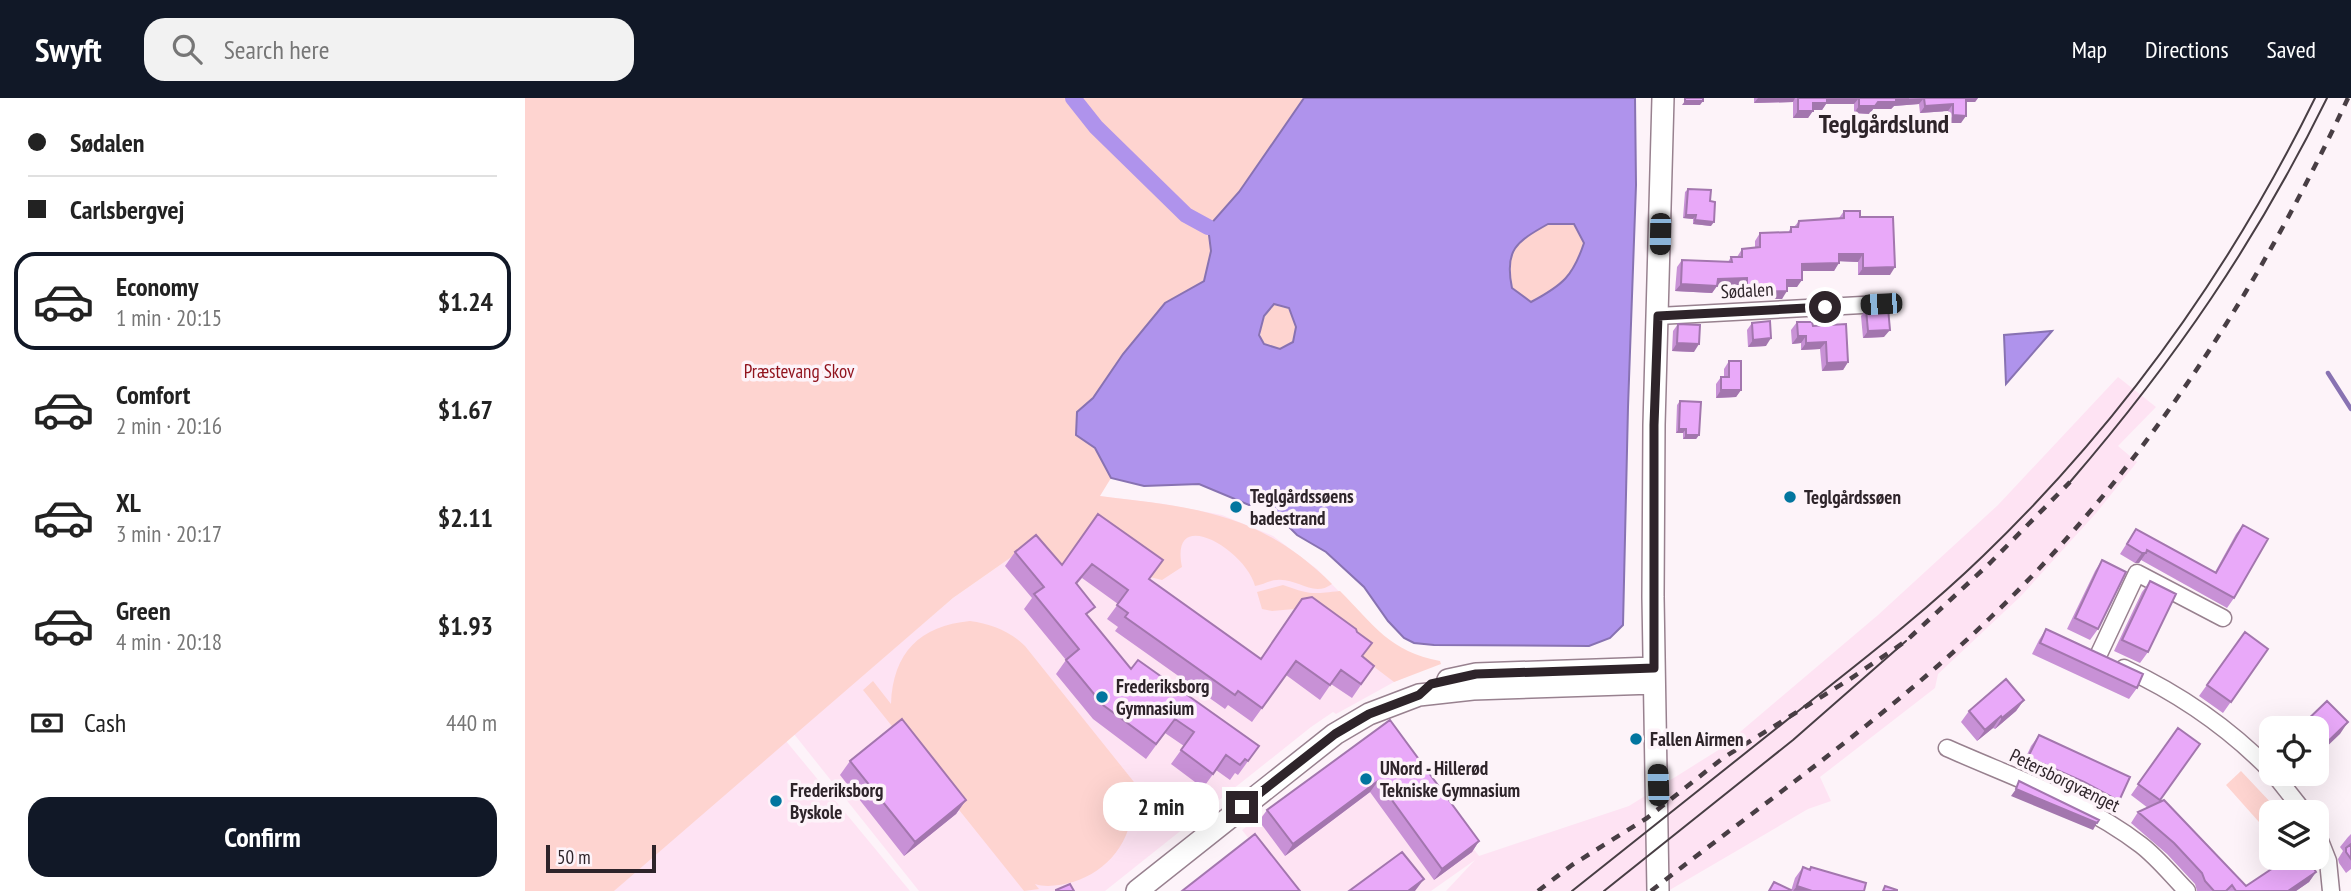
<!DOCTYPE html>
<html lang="en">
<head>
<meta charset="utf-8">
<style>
  :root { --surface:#fff; --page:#f2f2f2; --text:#222; --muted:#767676; --line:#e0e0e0; --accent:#111827 }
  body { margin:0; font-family:"PT Sans Narrow",sans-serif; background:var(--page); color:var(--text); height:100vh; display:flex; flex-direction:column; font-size:26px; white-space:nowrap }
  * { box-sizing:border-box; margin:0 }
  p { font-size:23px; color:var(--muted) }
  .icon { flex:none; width:38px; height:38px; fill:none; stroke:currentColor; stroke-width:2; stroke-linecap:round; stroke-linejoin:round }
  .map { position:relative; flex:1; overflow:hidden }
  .sheet { display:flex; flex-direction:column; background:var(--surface); width:525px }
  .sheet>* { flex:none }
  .banner { display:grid; align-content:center; height:154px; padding:0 28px; background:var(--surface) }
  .fabs { position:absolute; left:1734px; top:618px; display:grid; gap:14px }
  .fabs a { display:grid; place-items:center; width:70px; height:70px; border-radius:14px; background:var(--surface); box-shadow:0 7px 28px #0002; font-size:35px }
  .scale { position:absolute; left:21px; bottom:18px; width:110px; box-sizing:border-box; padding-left:7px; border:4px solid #2e242a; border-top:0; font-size:19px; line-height:24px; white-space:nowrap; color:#2e242a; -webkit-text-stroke:5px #fdf3f9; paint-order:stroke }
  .end { position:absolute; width:32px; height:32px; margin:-16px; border:9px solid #2e242a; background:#fff; box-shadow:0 0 0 4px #fff }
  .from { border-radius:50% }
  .bubble { position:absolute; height:49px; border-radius:21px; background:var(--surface); box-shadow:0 7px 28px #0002; font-size:23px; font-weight:700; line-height:49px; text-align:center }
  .car { position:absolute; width:21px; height:42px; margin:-21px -10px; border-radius:9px; box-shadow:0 0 5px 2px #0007; background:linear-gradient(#222 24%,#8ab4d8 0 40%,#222 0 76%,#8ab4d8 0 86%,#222 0) }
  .banner b { display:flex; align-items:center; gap:24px; height:66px; font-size:26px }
  .banner b+b { border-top:2px solid var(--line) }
  .banner i { width:18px; height:18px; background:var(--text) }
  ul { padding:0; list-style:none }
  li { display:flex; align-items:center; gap:21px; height:98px; margin:0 14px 10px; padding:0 14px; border:4px solid transparent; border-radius:21px }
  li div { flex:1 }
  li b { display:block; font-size:26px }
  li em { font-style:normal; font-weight:700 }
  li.active { border-color:var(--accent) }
  li>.icon { width:63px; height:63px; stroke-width:1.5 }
  .pay { display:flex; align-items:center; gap:18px; height:77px; padding:0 28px; font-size:26px }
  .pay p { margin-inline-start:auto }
  .cta { display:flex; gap:14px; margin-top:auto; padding:14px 28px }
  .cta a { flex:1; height:80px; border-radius:21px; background:var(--accent); color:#fff; font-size:28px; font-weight:700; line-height:80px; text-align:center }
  header { display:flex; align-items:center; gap:42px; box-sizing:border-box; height:98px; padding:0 35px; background:var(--accent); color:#fff }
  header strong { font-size:33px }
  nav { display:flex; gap:38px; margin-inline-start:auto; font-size:24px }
  .search { width:490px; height:63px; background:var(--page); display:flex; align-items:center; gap:18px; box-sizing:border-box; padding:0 24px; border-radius:21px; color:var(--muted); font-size:26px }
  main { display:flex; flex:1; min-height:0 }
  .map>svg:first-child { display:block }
</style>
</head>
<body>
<header>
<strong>Swyft</strong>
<div class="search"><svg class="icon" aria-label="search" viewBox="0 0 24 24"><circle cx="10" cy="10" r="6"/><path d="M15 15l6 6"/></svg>Search here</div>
<nav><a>Map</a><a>Directions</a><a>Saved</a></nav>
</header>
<main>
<section class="sheet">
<div class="banner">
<b><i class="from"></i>Sødalen</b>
<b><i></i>Carlsbergvej</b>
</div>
<ul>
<li class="active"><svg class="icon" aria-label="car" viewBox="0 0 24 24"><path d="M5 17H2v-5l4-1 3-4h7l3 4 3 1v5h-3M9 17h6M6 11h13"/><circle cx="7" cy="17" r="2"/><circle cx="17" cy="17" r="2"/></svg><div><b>Economy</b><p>1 min · 20:15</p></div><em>$1.24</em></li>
<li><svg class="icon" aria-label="car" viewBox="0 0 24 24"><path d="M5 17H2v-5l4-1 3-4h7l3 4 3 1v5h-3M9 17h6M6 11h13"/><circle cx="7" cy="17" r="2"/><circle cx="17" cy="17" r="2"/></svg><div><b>Comfort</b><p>2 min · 20:16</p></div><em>$1.67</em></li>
<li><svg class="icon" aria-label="car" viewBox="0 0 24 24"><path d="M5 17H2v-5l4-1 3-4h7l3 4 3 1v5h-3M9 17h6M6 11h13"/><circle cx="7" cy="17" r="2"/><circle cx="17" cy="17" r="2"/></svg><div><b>XL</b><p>3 min · 20:17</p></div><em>$2.11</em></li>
<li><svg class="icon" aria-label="car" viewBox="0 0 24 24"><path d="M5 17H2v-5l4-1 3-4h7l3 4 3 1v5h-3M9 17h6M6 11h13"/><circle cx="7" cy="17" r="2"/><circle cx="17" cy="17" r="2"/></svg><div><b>Green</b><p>4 min · 20:18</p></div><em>$1.93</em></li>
</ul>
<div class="pay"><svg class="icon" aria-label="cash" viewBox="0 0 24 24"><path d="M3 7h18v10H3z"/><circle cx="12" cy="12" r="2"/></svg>Cash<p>440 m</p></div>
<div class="cta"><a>Confirm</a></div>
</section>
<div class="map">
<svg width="1826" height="793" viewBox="0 0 1826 793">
  <rect width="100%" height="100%" fill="#fdf3f9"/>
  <!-- built -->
  <path fill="#fee3f3" d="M1593,279L1631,309L1593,348L1612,364L1572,414L1496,498L1413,576L1410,590L1295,679L1306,703L1283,711L1143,793H921L950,762L906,793H765L717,732L856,630L954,758L1104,708L1195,651L1353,517L1473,407Z
    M574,398L639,406L697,417L748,438L792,471L893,574L869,584L811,616L808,614L786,629L580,793H394L269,636L428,500Z
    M261,643L385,793H89L121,763Z"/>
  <!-- green -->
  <path fill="#fed4d0" d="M0,0H779L714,94L683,129L686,153L679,183L640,205L598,256L568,300L552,314L586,380L575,398C672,410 734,414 807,486C788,500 773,480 752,482C745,482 737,487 730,488C721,452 644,406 657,469L637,482L625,479L627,476L537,466L501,449L428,500L89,793H0Z
    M1023,126H1049L1059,145C1047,179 1038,187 1006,204L988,191C979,152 991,144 1023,126Z
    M749,206L764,210L771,229L768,244L755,251L738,246C731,231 739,218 749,206Z
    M758,487C786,497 786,496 815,493C849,527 865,554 915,563L916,566L869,584L827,552L780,510L747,513L737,511L732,494Z
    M445,523C466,526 485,533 500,548L629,709L621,715L607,700C610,739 585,773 548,784C536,787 522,790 510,786L514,791L499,793L338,592L348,583L366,606C368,554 395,528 445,523Z
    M1716,673L1749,708L1758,714H1746V731L1742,733L1701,687Z"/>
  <!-- water -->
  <path fill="#af93ec" stroke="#8872b2" stroke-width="2" fill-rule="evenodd" d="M779,0H1110L1111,87L1103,309L1098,527L1085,540L1064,548L909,547L889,545L879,540L863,523L839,489L801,454L772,437L746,411L737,406L724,407L674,386L619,388L586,380L570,350L551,337L552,314L568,300L598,256L640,205L679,183L686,153L683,129L714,94ZM1023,126H1049L1059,145C1048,178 1038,187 1006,204L987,190C979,152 991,144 1023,126ZM749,206L764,210L771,229L768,244L755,251L739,246L734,237L739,218Z
    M1527,233L1481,286L1479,237Z"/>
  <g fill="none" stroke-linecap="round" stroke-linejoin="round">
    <!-- stream -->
    <path stroke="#8872b2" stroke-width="4.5" d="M1803,275L1826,311"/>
    <!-- canal -->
    <path stroke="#af93ec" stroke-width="16" d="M548,0L571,29L661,117L683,129"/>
    <!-- minor casing -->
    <g stroke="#98818f" stroke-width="19">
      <path id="minor" d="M1133,218L1356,206
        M1573,558L1612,475L1698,520
        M1599,570C1655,596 1703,629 1746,673
        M1422,650C1487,679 1559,703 1616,747C1633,760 1647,778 1662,793
        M1749,676L1779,714
        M1792,735L1803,763L1806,793"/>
    </g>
    <!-- tertiary casing -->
    <g stroke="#98818f" stroke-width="24">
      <path id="tertiary" d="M923,582L951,576L1129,570
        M612,793L810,636L844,616L894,597L948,591L1129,585
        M1133,793L1128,499L1129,327L1138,0"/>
    </g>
    <!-- minor -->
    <use href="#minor" stroke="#fff" stroke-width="16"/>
    <!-- tertiary -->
    <use href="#tertiary" stroke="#fff" stroke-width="21"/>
    <!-- tram -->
    <path stroke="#483e44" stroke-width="2" d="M1545,384C1650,262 1731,144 1802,0
      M1047,793C1122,733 1197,674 1272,614C1335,564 1399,515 1458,458C1595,326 1706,171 1790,0
      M1079,793L1268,642L1381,543"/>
    <!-- rail -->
    <path stroke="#483e44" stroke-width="4.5" stroke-dasharray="9 9" stroke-linecap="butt" d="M1013,793L1047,767L1122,720L1198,660L1325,581L1381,543L1465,465L1545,384
      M1126,793C1240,704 1361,620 1465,520C1618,374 1734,191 1823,0"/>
  </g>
  <!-- wall -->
  <path fill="#c891d6" d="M1229,0H1453L1450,4H1441L1436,25H1423V13L1395,15L1394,6L1369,8L1366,11H1348L1345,16L1329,15V6H1301L1297,12H1288L1283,20H1268V4L1229,5Z
    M1163,91L1185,103L1186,128L1168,126V121L1158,120L1160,94Z
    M1319,113L1335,119L1365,177H1333V164L1314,163L1309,173H1277L1272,189H1262L1257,201H1217V187L1192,188L1187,195L1150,193L1152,169L1157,162L1203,164L1206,159H1212L1217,151L1230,150V143L1235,135H1263L1266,129H1269L1274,123L1314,120Z
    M1341,211L1359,239L1338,240L1336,218Z
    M1272,224L1288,228L1323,264L1318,272L1297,273L1295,251L1276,252V245L1267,246L1266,232Z
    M1227,225L1241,248L1223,249L1222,232Z
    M1153,226L1169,254L1147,253L1148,233Z
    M1204,263L1216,292L1211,299L1191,300V286L1196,279H1199V271Z
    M1155,303L1174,337L1171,341H1158V335H1151L1152,307Z
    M573,416L624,481L736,561L837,559L849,568L827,600L806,586L795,602L761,577L727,624L703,607L700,611L590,533L593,529L582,521L593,506L557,480L552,486L563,519L606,571L734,648L713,677L710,675L705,682L691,672L678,690L646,666L659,648L640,635L621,661L568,621L531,576L541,562L499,511L507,500L480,468L490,454L537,467Z
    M1718,427L1709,500L1702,510L1616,462L1614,465H1610L1595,456L1611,431L1690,474L1711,436Z
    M1577,462L1573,531L1565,542L1542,531L1570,473Z
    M1625,483L1623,554L1615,565L1589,553L1617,494Z
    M1521,531L1612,590L1604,601L1507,556L1514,542Z
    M1720,534L1743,551L1698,615L1674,598Z
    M1499,602L1491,613L1470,631L1468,630L1452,643L1436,624L1444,613Z
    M865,622L954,743L947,754L909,782L845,694L760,758L734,723L742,712Z
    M1653,630L1675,646L1633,705L1721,788L1791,774L1784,784L1771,793H1672L1670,786L1642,756L1606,725L1613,714L1623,710L1606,697Z
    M1514,637L1594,703L1586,714L1551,695L1496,670L1506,648Z
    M325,663L441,702L431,716L379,758L315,677Z
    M1761,676H1773L1767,682Z
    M1826,736V771L1821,775L1814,765L1813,761L1818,753L1815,749L1823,739Z
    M1278,769L1284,771L1286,769L1339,793H1266L1270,780Z"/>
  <!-- shaded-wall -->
  <path fill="#a376ae" d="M1233,0H1270L1268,4L1229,5Z
    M1301,0H1334L1329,6H1301L1297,12H1283L1288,5Z
    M1399,0L1394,6L1369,8L1366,11H1348L1353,4L1371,1Z
    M1439,0H1453L1450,4H1436Z
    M1160,3H1178L1175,7H1157Z
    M1428,6L1423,13L1395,15L1400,8Z
    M1334,8H1350L1345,16L1329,15Z
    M1273,13H1288L1283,20H1268Z
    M1428,17L1441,18L1436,25H1423Z
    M1161,117H1171L1168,121L1158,120Z
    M1170,122L1189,124L1186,128L1168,126Z
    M1314,156H1338L1333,164L1309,163Z
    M1314,165L1309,173H1272L1277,166Z
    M1370,169L1365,177H1333L1338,170Z
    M1222,180L1217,187L1192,188L1187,195L1150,193L1156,186L1193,181Z
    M1262,182H1277L1272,189H1256Z
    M1262,193L1257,201H1217L1222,194Z
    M1365,232L1359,239L1338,240L1343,233Z
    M1273,238H1281L1276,245L1267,246Z
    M1246,240L1241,248L1223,249L1228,242Z
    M1301,244L1295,251L1276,252L1281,245Z
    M1152,245L1174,246L1169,254L1147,253Z
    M1323,264L1318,272L1297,273L1302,265Z
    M1196,292H1216L1211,299L1191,300Z
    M1154,331H1161L1158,335H1151Z
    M1161,337H1174L1171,341H1158Z
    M1617,455H1621L1614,465H1610Z
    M1499,602L1491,613L1470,631L1477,620Z
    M1476,618L1468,630L1452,643L1460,632Z
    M1823,624L1815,636L1792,658V654Z
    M853,683L845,694L760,758L768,746Z
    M1491,691L1572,725L1568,732L1486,698Z
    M441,702L431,716L379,758L390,744Z
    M954,743L947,754L909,782L917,771Z
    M1791,774L1784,784L1771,793H1763Z
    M899,781L890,793H883Z
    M1272,788L1287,793H1268Z"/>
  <!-- building -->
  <path fill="#e9a9f9" stroke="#a376ae" stroke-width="2" d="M1160,0H1178V3H1160Z
    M1273,0H1302V5H1288V13H1273Z
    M1334,0H1384L1371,1V4H1353L1350,8H1334Z
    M1399,0H1441V18L1428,17V6L1400,8Z
    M1163,91L1186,92L1185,103L1190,104L1189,124L1170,122L1171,117H1161Z
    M1319,113H1335V119H1368L1370,169L1338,170V156H1314V165L1277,166V182H1262V193L1222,194V180L1193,181L1192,188L1156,186L1157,162L1207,164L1206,159H1217V151L1235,149V135L1266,134V129H1273L1274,123L1319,120Z
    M1363,210L1365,232L1343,233L1341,211Z
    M1245,223L1246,240L1228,242L1227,225Z
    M1272,224H1287L1288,228L1321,226L1323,264L1302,265L1301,244L1281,245V238H1273Z
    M1153,226L1175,227L1174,246L1152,245Z
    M1204,263H1216V292H1196V279H1204Z
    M1155,303L1176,304L1174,337H1161V331H1154Z
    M573,416L638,462L624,481L736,561L777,501L787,499L831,531L832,534L847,545L837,558L849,568L836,586L816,572L805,587L771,563L737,610L713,593L710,597L600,519L603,515L592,507L603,492L567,466L551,485L570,509L561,516L606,571L613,562L734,648L723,663L720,661L715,667L701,657L688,676L656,652L669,634L650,621L631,646L578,607L541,562L554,551L509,496L519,489L490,454L511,437L537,467Z
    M1718,427L1743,441L1709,500L1622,452L1621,455H1617L1602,446L1611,431L1691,475Z
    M1577,462L1601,474L1573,531L1550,520Z
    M1625,483L1651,496L1623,554L1597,542Z
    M1521,531L1618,576L1612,590L1515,545Z
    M1720,534L1743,551L1706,604L1682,587Z
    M1481,581L1499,602L1477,620L1476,618L1460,632L1444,613Z
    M1802,603L1823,624L1792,654V630H1774Z
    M377,621L441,702L390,744L325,663Z
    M865,622L954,743L917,771L853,683L768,746L742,712Z
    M1653,630L1675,646L1635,702L1613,686Z
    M1514,637L1605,679L1594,703L1559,684L1503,659Z
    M1494,683L1574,722L1572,725L1491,691Z
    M1639,702L1721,788L1763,760H1782L1791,774L1763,793H1711L1707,787L1701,793H1689L1680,783L1677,775L1649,745L1613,714Z
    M730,736L775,793H657Z
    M1826,746V761L1821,754V750Z
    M877,754L899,781L883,793H824Z
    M1278,769L1285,772L1286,769L1341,785L1339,793H1287L1272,788Z
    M1249,784L1266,792L1265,793H1244Z
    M545,786L549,793H531V792Z
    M1360,788L1372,792V793H1358Z"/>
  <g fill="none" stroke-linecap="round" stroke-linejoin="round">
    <!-- route -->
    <path stroke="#2e242a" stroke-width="9" d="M717,709L810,636L844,616L894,597L906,586L951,576L1129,570V327L1133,218L1300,209"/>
  </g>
  <!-- markers -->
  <g fill="#02759f" stroke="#fdf3f9" stroke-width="2.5">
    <circle cx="1265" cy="399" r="7"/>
    <circle cx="711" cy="409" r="7"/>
    <circle cx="577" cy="599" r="7"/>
    <circle cx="1111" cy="641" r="7"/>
    <circle cx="841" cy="681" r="7"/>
    <circle cx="251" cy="703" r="7"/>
  </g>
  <g text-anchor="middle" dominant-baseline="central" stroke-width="7" stroke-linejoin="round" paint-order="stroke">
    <!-- street labels -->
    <g font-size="19" fill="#2e242a" stroke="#fdf3f9">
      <text transform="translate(1222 192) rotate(-3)">Sødalen</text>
      <text transform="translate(1540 682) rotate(26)">Petersborgvænget</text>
    </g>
    <!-- park labels -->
    <g font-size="19" fill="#90121c" stroke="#fdf3f9">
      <text x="274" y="273">Præstevang Skov</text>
    </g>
    <!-- poi labels -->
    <g font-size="19" font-weight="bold" fill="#2e242a" stroke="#fdf3f9" text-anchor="start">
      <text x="725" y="398">Teglgårdssøens<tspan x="725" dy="22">badestrand</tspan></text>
      <text x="1279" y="399">Teglgårdssøen</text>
      <text x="591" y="588">Frederiksborg<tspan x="591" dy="22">Gymnasium</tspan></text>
      <text x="1125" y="641">Fallen Airmen</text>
      <text x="855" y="670">UNord - Hillerød<tspan x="855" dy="22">Tekniske Gymnasium</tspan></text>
      <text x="265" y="692">Frederiksborg<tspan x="265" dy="22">Byskole</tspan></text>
    </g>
    <!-- district labels -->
    <g font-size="26" font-weight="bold" fill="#2e242a" stroke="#fdf3f9">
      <text x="1359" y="25">Teglgårdslund</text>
    </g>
  </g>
</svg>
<div class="fabs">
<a><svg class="icon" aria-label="locate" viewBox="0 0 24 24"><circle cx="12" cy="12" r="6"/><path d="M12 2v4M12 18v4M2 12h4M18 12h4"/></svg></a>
<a><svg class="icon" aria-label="layers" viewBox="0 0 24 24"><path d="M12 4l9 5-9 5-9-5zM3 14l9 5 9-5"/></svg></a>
</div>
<div class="scale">50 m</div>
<i class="end from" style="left:1300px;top:209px"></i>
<i class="end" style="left:717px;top:709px"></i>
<div class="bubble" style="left:578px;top:684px;width:116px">2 min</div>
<i class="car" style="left:1135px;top:136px;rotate:181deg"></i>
<i class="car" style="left:1356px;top:206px;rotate:267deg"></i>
<i class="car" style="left:1133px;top:687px;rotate:358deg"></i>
</div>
</main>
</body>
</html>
